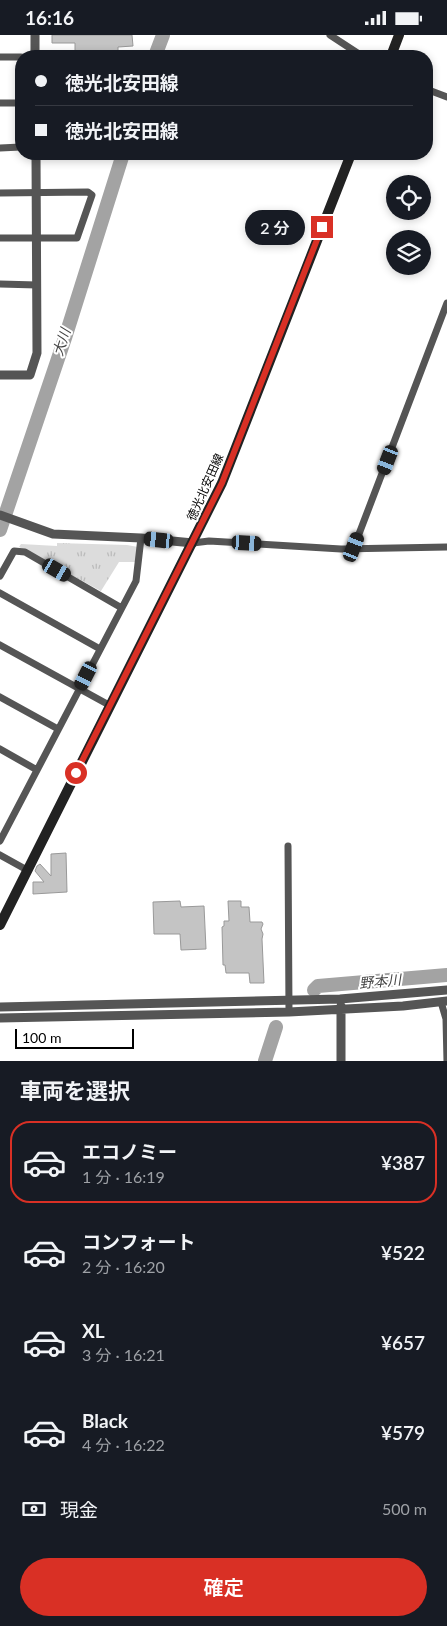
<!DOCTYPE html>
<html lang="ja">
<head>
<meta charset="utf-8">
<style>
  :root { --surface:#171b24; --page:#242831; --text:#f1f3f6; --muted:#9ea1a6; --line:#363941; --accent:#d93025 }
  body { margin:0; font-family:Lato,"Noto Sans JP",sans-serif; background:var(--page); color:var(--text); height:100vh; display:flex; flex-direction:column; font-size:19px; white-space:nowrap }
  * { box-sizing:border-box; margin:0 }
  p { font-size:16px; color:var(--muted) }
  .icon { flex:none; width:28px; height:28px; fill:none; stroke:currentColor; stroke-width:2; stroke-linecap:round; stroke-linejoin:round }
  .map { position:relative; height:1026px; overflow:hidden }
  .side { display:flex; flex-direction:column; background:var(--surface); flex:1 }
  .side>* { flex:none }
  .guide { position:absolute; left:15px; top:15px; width:418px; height:110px; border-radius:20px; box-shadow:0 2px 8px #0003; display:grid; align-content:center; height:110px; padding:0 20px; background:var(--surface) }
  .fabs { position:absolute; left:386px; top:140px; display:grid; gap:10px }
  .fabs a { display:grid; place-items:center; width:45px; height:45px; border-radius:50%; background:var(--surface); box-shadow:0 2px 8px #0003; font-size:25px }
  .scale { position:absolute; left:15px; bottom:12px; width:119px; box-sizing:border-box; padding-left:5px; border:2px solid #000; border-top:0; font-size:14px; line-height:18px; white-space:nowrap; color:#000; -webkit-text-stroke:4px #fff; paint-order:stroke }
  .end { position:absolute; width:22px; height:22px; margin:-11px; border:6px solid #d93025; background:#fff; box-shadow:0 0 0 2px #fff }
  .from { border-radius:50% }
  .bubble { position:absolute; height:35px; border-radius:18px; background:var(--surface); box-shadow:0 2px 8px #0003; font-size:16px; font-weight:600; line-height:35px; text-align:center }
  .car { position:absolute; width:15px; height:30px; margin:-15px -8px; border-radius:6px; box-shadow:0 0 4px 1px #0007; background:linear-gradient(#222 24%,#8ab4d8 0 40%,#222 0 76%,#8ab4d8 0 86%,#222 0) }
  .guide b { display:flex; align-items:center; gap:18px; height:48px; font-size:19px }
  .guide b+b { border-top:1px solid var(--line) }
  .guide i { width:12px; height:12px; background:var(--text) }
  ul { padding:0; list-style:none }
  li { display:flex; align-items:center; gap:15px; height:82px; margin:0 10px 8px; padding:0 10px; border:2px solid transparent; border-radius:20px }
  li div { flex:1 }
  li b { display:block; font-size:19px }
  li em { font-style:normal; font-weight:600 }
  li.on { border-color:var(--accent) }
  li>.icon { width:45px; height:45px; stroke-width:1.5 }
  h2 { padding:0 20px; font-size:22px; line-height:60px }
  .pay { display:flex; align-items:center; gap:12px; height:55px; padding:0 20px; font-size:19px }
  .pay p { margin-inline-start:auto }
  .cta { display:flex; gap:10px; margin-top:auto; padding:10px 20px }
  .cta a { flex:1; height:58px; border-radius:30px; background:var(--accent); color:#fff; font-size:20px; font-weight:600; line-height:58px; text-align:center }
  .status { display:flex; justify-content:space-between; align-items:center; height:35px; padding:0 25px; background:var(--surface); direction:ltr }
  .status svg { height:14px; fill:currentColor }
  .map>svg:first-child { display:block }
</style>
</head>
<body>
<div class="status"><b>16:16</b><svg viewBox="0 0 49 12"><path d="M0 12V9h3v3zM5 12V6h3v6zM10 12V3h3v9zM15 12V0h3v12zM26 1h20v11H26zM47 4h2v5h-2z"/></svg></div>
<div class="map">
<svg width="447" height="1026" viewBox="0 0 447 1026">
  <defs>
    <pattern id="park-tufts" width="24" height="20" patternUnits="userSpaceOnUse" patternTransform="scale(1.25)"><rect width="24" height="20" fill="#dcdcdc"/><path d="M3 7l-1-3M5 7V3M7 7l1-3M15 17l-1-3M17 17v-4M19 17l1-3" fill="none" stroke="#bbb"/></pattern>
  </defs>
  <rect width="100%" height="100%" fill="#fff"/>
  <!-- park -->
  <path fill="url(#park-tufts)" d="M57,508L127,510L138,512L136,527H119L101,556L19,512L21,509L57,511Z"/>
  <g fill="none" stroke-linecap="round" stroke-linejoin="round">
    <!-- river -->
    <path stroke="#a3a3a3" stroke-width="14" d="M155,21L163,0
      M0,495L65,303L123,119
      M314,955L318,951L447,940
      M265,1026L276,992"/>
  </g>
  <!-- building -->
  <path fill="#c4c4c4" stroke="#999" d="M52,0H132L133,11L118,12V21H75V8H52Z
    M66,818L67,857L33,859V847H44L35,836L37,831L40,829L51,841V819Z
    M180,866L181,872L204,871L206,914L181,915L180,899H154L153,867Z
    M228,866H241V872H249L250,887H262L263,889L261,894L263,899L262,904L264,948H250L249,938H226L225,930H223L222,892L224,891V886H229Z"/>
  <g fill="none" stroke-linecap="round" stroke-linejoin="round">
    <!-- minor -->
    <path stroke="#555" stroke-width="7" d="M330,0L362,21
      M0,22H21
      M426,54L447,62
      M0,68H21
      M0,113L21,112
      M0,158L88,157L92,160L77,203H0
      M0,249L37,250
      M193,508L209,506L341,514L447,512
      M354,512L447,268
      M0,541L14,516L25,517L120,572
      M0,558L100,614
      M0,610L109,670
      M0,662L58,694
      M0,714L37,735
      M0,806L136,546L141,503
      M288,811L289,977
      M0,820L27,835
      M441,967L446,984L447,1026"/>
    <!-- tertiary -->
    <path stroke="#555" stroke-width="9" d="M35,0V21
      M0,340H30L37,318L36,119
      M0,480L53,499L141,503L193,508
      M341,971V1026
      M0,972L340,964L447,955
      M0,983L289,977L403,971L447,966"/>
    <!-- secondary -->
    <path stroke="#222" stroke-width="10" d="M391,21L399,0
      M0,890L222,448L351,119"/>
  </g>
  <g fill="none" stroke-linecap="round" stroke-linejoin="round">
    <!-- route -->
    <path stroke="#d93025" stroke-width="6" d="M76,738L222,448L322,192"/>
  </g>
  <g text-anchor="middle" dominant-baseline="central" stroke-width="4" stroke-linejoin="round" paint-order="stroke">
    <!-- street labels -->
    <g font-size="12" fill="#000" stroke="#fff">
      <text transform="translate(205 452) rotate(-66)">徳光北安田線</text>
    </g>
    <!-- water labels -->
    <g font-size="14" font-style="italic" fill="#444" stroke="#fff">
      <text transform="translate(61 307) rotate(-72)">大川</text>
      <text transform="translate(380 946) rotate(-5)">野本川</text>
    </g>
  </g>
</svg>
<div class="fabs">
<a><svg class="icon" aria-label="locate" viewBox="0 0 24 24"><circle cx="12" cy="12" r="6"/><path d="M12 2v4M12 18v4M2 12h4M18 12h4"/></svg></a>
<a><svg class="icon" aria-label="layers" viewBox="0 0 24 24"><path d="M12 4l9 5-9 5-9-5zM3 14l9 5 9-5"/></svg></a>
</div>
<div class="scale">100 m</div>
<i class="end from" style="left:76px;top:738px"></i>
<i class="end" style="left:322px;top:192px"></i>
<div class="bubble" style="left:245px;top:175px;width:60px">2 分</div>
<i class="car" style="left:388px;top:425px;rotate:201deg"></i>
<i class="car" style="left:159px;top:505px;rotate:276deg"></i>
<i class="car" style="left:247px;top:508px;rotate:93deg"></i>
<i class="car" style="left:354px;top:512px;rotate:21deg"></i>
<i class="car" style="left:57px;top:535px;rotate:120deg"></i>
<i class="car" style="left:86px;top:641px;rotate:207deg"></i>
<div class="guide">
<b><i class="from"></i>徳光北安田線</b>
<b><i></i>徳光北安田線</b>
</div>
</div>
<section class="side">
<h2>車両を選択</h2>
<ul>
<li class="on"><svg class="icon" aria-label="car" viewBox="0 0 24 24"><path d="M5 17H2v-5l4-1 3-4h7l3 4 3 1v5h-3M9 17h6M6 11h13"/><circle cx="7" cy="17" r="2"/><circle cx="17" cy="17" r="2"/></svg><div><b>エコノミー</b><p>1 分 · 16:19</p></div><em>¥387</em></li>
<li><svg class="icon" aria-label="car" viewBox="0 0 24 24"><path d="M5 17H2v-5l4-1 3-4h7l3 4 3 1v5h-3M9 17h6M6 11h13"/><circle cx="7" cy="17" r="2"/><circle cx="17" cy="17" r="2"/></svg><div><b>コンフォート</b><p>2 分 · 16:20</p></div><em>¥522</em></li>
<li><svg class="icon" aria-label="car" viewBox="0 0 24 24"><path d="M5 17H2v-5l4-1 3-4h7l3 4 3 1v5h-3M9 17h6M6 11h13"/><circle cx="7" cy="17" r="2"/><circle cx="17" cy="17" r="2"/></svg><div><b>XL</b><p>3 分 · 16:21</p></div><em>¥657</em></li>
<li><svg class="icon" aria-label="car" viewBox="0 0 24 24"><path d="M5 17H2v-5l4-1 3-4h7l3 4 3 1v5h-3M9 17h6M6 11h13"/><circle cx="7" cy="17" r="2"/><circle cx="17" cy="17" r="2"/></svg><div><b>Black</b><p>4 分 · 16:22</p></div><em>¥579</em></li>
</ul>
<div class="pay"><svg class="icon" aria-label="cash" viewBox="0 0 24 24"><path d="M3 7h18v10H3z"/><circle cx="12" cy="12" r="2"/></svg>現金<p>500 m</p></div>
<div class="cta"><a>確定</a></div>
</section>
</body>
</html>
